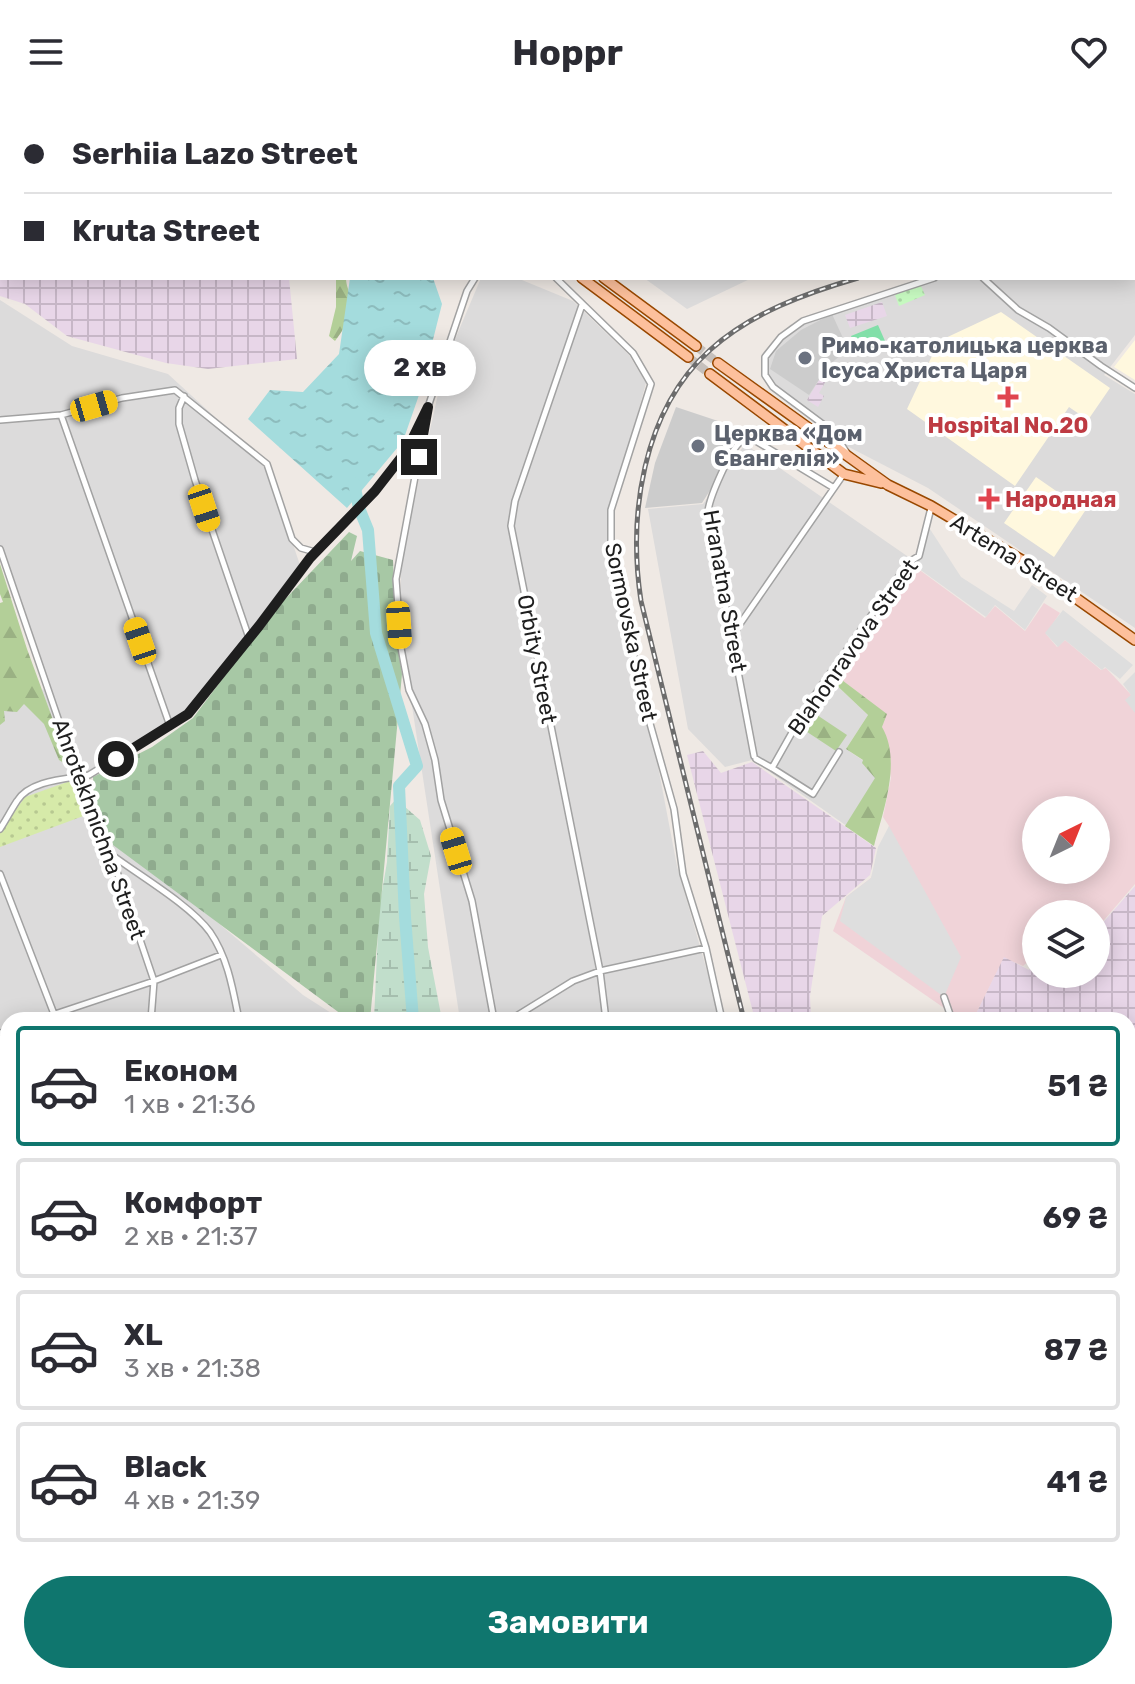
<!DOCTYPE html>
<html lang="uk">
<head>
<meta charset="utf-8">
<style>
  :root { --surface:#fff; --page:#f2f2f3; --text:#2b2b33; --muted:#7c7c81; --line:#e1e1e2; --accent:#0f766e }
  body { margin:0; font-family:Rubik,sans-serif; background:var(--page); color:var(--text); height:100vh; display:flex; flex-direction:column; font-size:30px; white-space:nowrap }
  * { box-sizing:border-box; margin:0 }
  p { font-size:26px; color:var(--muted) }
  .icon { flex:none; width:44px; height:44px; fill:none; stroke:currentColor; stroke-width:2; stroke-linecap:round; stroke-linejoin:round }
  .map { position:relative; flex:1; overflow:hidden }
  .drawer { position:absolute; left:0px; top:908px; width:1136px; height:672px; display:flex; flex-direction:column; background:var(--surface); border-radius:24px 24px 0 0; box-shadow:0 4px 20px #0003 }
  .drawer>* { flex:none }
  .top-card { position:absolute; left:0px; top:0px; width:1136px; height:176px; box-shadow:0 4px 20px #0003; display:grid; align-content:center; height:176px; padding:0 24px; background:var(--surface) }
  .needle { width:52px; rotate:43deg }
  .controls { position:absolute; left:1022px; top:692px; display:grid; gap:16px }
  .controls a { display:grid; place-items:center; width:88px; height:88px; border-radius:50%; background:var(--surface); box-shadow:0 4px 20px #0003; font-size:40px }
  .end { position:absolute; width:36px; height:36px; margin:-18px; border:10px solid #1e1e1e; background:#fff; box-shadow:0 0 0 4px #fff }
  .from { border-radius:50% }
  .bubble { position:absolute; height:56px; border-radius:28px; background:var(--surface); box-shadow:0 4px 20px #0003; font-size:26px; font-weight:700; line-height:56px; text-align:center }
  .car { position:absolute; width:24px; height:48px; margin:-24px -12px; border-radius:10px; box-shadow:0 0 6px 2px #0007; background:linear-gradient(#f5c518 24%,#345 0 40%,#f5c518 0 76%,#345 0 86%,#f5c518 0) }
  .top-card b { display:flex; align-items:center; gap:28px; height:76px; font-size:30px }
  .top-card b+b { border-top:2px solid var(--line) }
  .top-card i { width:20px; height:20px; background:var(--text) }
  ul { padding:14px 0 0; list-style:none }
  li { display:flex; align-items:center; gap:24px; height:120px; margin:0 16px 12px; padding:0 8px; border:4px solid var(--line); border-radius:8px }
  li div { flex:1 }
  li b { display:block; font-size:30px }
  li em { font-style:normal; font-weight:700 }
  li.current { border-color:var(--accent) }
  li>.icon { width:72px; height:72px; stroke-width:1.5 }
  .cta { display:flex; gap:16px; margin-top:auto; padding:16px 24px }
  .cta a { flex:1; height:92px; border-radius:48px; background:var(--accent); color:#fff; font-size:32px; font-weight:700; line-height:92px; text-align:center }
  header { display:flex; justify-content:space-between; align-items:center; height:104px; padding:0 24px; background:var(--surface); font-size:36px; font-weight:700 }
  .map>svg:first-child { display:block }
</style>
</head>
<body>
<header><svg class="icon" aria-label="menu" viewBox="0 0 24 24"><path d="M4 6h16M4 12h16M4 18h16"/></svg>Hoppr<svg class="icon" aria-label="heart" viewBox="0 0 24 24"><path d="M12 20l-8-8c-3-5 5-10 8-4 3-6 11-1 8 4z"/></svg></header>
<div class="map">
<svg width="1135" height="1580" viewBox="0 0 1135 1580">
  <defs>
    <pattern id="industrial-grid" width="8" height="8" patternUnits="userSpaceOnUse" patternTransform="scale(2)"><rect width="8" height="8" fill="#e8d6e8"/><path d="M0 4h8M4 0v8" fill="none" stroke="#c7b7c7"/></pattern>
    <pattern id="grass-dots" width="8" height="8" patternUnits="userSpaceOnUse" patternTransform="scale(2)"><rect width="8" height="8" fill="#d6eaa9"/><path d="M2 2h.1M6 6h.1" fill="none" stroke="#b7c891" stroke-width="1.8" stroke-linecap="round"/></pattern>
    <pattern id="forest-firs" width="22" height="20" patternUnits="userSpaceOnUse" patternTransform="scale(2)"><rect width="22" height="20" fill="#b3cf98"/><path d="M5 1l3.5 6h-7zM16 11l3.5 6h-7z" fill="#9ab183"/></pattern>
    <pattern id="wetland-marsh" width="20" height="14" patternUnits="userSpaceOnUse" patternTransform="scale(2)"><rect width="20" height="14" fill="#c1decb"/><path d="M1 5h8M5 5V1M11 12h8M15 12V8" fill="none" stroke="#a5beae"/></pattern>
    <pattern id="cemetery-stones" width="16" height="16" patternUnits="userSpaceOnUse" patternTransform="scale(2)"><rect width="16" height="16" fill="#a7c8a5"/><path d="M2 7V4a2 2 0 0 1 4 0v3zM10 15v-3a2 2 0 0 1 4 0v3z" fill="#8fab8e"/></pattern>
    <pattern id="park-dots" width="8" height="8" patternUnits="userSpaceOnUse" patternTransform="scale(2)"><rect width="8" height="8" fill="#c7fac1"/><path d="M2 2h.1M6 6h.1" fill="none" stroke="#aad6a5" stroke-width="1.8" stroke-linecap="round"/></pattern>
    <pattern id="water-ripples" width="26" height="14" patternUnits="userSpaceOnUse" patternTransform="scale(2)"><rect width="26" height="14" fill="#a4dcdd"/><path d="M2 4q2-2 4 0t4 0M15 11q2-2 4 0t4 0" fill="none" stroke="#8dbcbd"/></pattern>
  </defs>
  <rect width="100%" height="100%" fill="#efe9e4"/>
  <!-- residential -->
  <path fill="#dcdbdb" d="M868,0H1099L866,2Z
    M1135,82V231L1104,271L1135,290V524L928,384L843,340L769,285L761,270V259L766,247L790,221L926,174H1134Z
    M481,174H517L573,197L629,251L646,279L610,411L677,762L721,916H460L401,530V455L445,259Z
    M644,174H752L687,205Z
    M0,196L72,242L168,270L266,360L302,467L195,598L166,625L69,677L98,717L303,891L342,916H8V1342L0,1336V606L48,583L0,450Z
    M745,340L910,454L830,575L868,611L846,645L883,670L851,725L760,661L756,655L725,663L688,625L648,405L703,400Z
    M1135,1002V1376L1128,1372V1015Z
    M1135,1397V1580H1047L1051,1572L1089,1580L1093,1572H1128V1411Z"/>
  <!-- commercial -->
  <path fill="#f0d3d8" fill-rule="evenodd" d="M910,459L985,514L995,502L1025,527L1044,499L1060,509L1046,530L1057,543L1065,536L1101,566L1106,564L1135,595V780L1099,822L1096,820V810H1036V851L1023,862L1004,854L973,916L960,915L833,827L846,793L871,774L889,722L883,713L891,674L882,623L886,610L834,570ZM1036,706H1096V766H1036Z"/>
  <!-- industrial -->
  <path fill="url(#industrial-grid)" d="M0,94H2V174H289L297,255L208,265L166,259L67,232L25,200L0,192Z
    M882,198L887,212L850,224L845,211Z
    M822,271L827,275L819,289L824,292L818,303L807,296Z
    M703,647L721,669L752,658L876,744L870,771L822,812L810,892L811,916H755L687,651Z
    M1135,782V987L1128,1000V916H973L1004,853L1029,866L1032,861L1036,863V870H1096V820L1100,822Z
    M0,1465L8,1478V1572H64L67,1577L64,1580H0Z
    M663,1572H718L716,1580H660Z
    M924,1572H981L986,1580H931Z"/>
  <!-- education -->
  <path fill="#fff8de" d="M1001,208L1110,284L1088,316L1069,303L1015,382L907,305L939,237Z
    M1135,236V276L1114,263Z
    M1036,373L1085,407L1054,453L1004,419Z"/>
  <!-- religious -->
  <path fill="#ccc" d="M832,210L848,245L828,262L809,291L770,265L776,247L801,226Z
    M676,303L742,325L723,366L702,399L645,404L655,359Z"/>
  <!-- grass -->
  <path fill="url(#grass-dots)" d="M70,677L74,679L86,711L0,743V728L25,693Z
    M982,1572H1036L1032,1580H987Z"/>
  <!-- forest -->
  <path fill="url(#forest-firs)" d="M336,174H346C346,182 349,186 351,193C354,210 344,225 335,237L329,232L336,203Z
    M0,460L27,545L64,646L67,661L59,656L44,620L24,600L17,608L4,607L5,617L0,621V499L3,498L0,490Z
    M834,570L887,610L882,623C902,657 883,707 874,742L845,722L875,674L862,659L863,656L846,645L868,611L830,575Z
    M808,605L847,631L836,647L798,622Z
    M0,1365L8,1370V1470L0,1458Z
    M130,1572H244L238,1580H135Z
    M548,1572H641L637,1580H566L560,1574Z
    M718,1572H924L931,1580H716Z"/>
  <!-- wetland -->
  <path fill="url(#wetland-marsh)" d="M396,695L420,716L431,752L424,790L428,843L442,916H374L379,805L387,758L390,702Z"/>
  <!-- cemetery -->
  <path fill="url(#cemetery-stones)" d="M349,428L357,432L351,457L360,447L393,456L396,526L402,570L370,916H349L113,741L94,699L93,673L152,643L193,614L272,509Z"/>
  <!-- park -->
  <path fill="url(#park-dots)" d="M920,180L925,191L899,202L895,191Z"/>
  <!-- pitch -->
  <path fill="#81dfa8" d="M878,221L885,237L857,248L851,232Z"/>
  <!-- parking -->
  <path fill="#dedede" d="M928,422L961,473L1014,507L1032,481L1047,492L1025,526L995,501L986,513L911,459L922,455Z
    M1063,506L1133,561L1120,575L1105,563L1102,566L1065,536L1058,543L1045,529Z
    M1135,568V609L1125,596L1131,591L1123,580Z
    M889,722L961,853L944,893L840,817L846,793L871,774L878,743Z"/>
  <!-- water -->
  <path fill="url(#water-ripples)" d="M591,0H725L588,2Z
    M350,174H433L442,200L419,291L403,337L347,404L248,315L270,286L303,288L339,250Z
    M279,1572H371L369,1578L366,1580H277Z"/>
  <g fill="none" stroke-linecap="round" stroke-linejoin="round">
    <!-- river -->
    <path stroke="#a4dcdd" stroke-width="12" d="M354,379L359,404L368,426L376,529L417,662L399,682L405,813L413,916"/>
    <!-- primary-tunnel -->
    <path stroke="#c5c0bc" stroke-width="9" stroke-dasharray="9 4.5" stroke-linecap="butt" d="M696,242L718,259
      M688,253L710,270"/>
    <!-- minor casing -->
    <g stroke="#a2a2a2" stroke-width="8">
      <path id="minor" d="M111,0L113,2
        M358,0L359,2
        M939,2H944
        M1007,2L1010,0
        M475,174L467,187L428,303L396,475L401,544L409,586L425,620L435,656L441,696L472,797L494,916
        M556,174L633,249L651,280L611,406V441L642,591L674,705L683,770L706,844L722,916
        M983,174L1018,206L1049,224L1101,262L1135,284
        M582,201L515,397L511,422L600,867L606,916
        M184,292L179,304V320L195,376L249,534
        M61,311L170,622
        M0,316L61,311L122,294L175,286L267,360L292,435L301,444L315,448
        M847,349L832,327L773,283L765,271V253L781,233L803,217L934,174
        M0,445L78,673L102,736L111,750L154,877L151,916
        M733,530L843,371
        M754,652L708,409C708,396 731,343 742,337C746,335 752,337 756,337L834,384
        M756,655L772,664L807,602L909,458L919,452L931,404
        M772,664L813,690L839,648
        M0,725C6,716 11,706 17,697C30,676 67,675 89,671L188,610L259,522L310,454L375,387L407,346L424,311
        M112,751C140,772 190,801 210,828C228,854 233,886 239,916
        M0,770L54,910
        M944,893L952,916
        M37,916L154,877L221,851
        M510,916L573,877L600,867L706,844
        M0,929L8,927
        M0,1026L8,1034
        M0,1078L8,1070
        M0,1189L8,1180
        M0,1282L8,1290
        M1128,1503L1135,1508"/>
    </g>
    <!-- tertiary casing -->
    <g stroke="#a2a2a2" stroke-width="10">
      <path id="tertiary" d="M409,2L414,0
        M0,71H2
        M1128,1009L1135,996
        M1128,1376L1135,1380
        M1128,1403L1135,1389
        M1040,1580L1044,1572"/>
    </g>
    <!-- primary casing -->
    <g stroke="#994800" stroke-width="12">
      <path id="primary" d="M470,0L471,2
        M482,0L483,2
        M582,174L688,253
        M604,174L696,242
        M718,259L888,381L931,402L1025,458L1135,536
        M710,270L844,370L881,379"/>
    </g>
    <!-- minor -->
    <use href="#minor" stroke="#fff" stroke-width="5"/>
    <!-- tertiary -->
    <use href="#tertiary" stroke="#fff" stroke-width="7"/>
    <!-- primary -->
    <use href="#primary" stroke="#fdc09c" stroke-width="9"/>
    <!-- rail casing -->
    <g stroke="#6c6c6c" stroke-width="5">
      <path id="rail" d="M1134,39L1135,38
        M744,916L641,497C628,412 642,307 710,246C751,209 806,189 858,174
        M648,1580L650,1572"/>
    </g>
    <!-- rail -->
    <use href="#rail" stroke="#fff" stroke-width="2" stroke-dasharray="6" stroke-linecap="butt"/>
  </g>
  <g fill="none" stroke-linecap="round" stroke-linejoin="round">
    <!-- route -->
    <path stroke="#1e1e1e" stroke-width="10" d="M116,655L188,610L259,522L310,454L375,387L407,346L428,303L419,353"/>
  </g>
  <!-- markers -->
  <g fill="#6b7280" stroke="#fff" stroke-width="3">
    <circle cx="805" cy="254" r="8"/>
    <circle cx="698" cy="342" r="8"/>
  </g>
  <g fill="#e0444e" stroke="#fff" stroke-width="3">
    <path d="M1004 281h8v8h8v8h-8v8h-8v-8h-8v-8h8z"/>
    <path d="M985 383h8v8h8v8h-8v8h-8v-8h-8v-8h8z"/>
  </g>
  <g text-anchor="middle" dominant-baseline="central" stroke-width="8" stroke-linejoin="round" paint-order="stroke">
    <!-- worship labels -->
    <g font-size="22" font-weight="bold" fill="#5b616d" stroke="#fff" text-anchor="start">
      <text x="821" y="241">Римо-католицька церква<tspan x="821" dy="25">Ісуса Христа Царя</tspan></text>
      <text x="714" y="329">Церква «Дом<tspan x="714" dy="25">Євангелія»</tspan></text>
    </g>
    <!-- health labels -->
    <g font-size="22" font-weight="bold" fill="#be3a42" stroke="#fff">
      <text x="1008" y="321">Hospital No.20</text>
      <text x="1005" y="395" text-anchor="start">Народная</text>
    </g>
    <!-- street labels -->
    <g font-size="22" fill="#1e1e1e" stroke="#fff">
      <text transform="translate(1014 454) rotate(32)">Artema Street</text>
      <text transform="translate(725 487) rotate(80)">Hranatna Street</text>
      <text transform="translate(631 528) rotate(78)">Sormovska Street</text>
      <text transform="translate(853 543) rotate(-55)">Blahonravova Street</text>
      <text transform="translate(537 555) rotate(79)">Orbity Street</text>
      <text transform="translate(99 725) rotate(70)">Ahrotekhnichna Street</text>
    </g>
  </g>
</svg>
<div class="controls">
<a><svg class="needle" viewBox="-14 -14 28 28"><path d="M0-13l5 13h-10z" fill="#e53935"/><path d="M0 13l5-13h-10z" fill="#7c7c81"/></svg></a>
<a><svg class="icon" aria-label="layers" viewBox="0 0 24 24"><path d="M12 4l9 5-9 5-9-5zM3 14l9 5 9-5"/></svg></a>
</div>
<i class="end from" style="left:116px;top:655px"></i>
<i class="end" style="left:419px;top:353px"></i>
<div class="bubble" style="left:364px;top:236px;width:112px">2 хв</div>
<i class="car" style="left:94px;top:302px;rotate:74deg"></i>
<i class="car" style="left:204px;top:404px;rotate:162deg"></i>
<i class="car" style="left:399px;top:521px;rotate:176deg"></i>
<i class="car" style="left:140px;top:537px;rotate:341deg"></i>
<i class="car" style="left:456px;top:747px;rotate:343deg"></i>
<div class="top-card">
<b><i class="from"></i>Serhiia Lazo Street</b>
<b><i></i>Kruta Street</b>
</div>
<section class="drawer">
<ul>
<li class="current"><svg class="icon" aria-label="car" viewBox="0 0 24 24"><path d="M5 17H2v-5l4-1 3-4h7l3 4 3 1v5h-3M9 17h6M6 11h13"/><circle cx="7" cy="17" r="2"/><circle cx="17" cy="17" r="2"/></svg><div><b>Економ</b><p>1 хв · 21:36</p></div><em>51 ₴</em></li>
<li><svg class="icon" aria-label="car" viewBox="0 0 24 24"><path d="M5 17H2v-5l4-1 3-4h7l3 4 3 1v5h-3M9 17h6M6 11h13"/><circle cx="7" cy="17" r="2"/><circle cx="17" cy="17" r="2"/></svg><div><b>Комфорт</b><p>2 хв · 21:37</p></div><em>69 ₴</em></li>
<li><svg class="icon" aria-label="car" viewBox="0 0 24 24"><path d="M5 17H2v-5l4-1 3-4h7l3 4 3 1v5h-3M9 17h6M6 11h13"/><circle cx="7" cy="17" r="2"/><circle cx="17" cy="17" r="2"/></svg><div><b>XL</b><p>3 хв · 21:38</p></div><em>87 ₴</em></li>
<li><svg class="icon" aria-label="car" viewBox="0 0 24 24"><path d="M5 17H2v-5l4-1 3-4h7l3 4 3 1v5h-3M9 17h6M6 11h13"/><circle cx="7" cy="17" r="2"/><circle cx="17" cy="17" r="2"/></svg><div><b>Black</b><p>4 хв · 21:39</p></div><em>41 ₴</em></li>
</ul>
<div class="cta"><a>Замовити</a></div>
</section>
</div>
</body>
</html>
